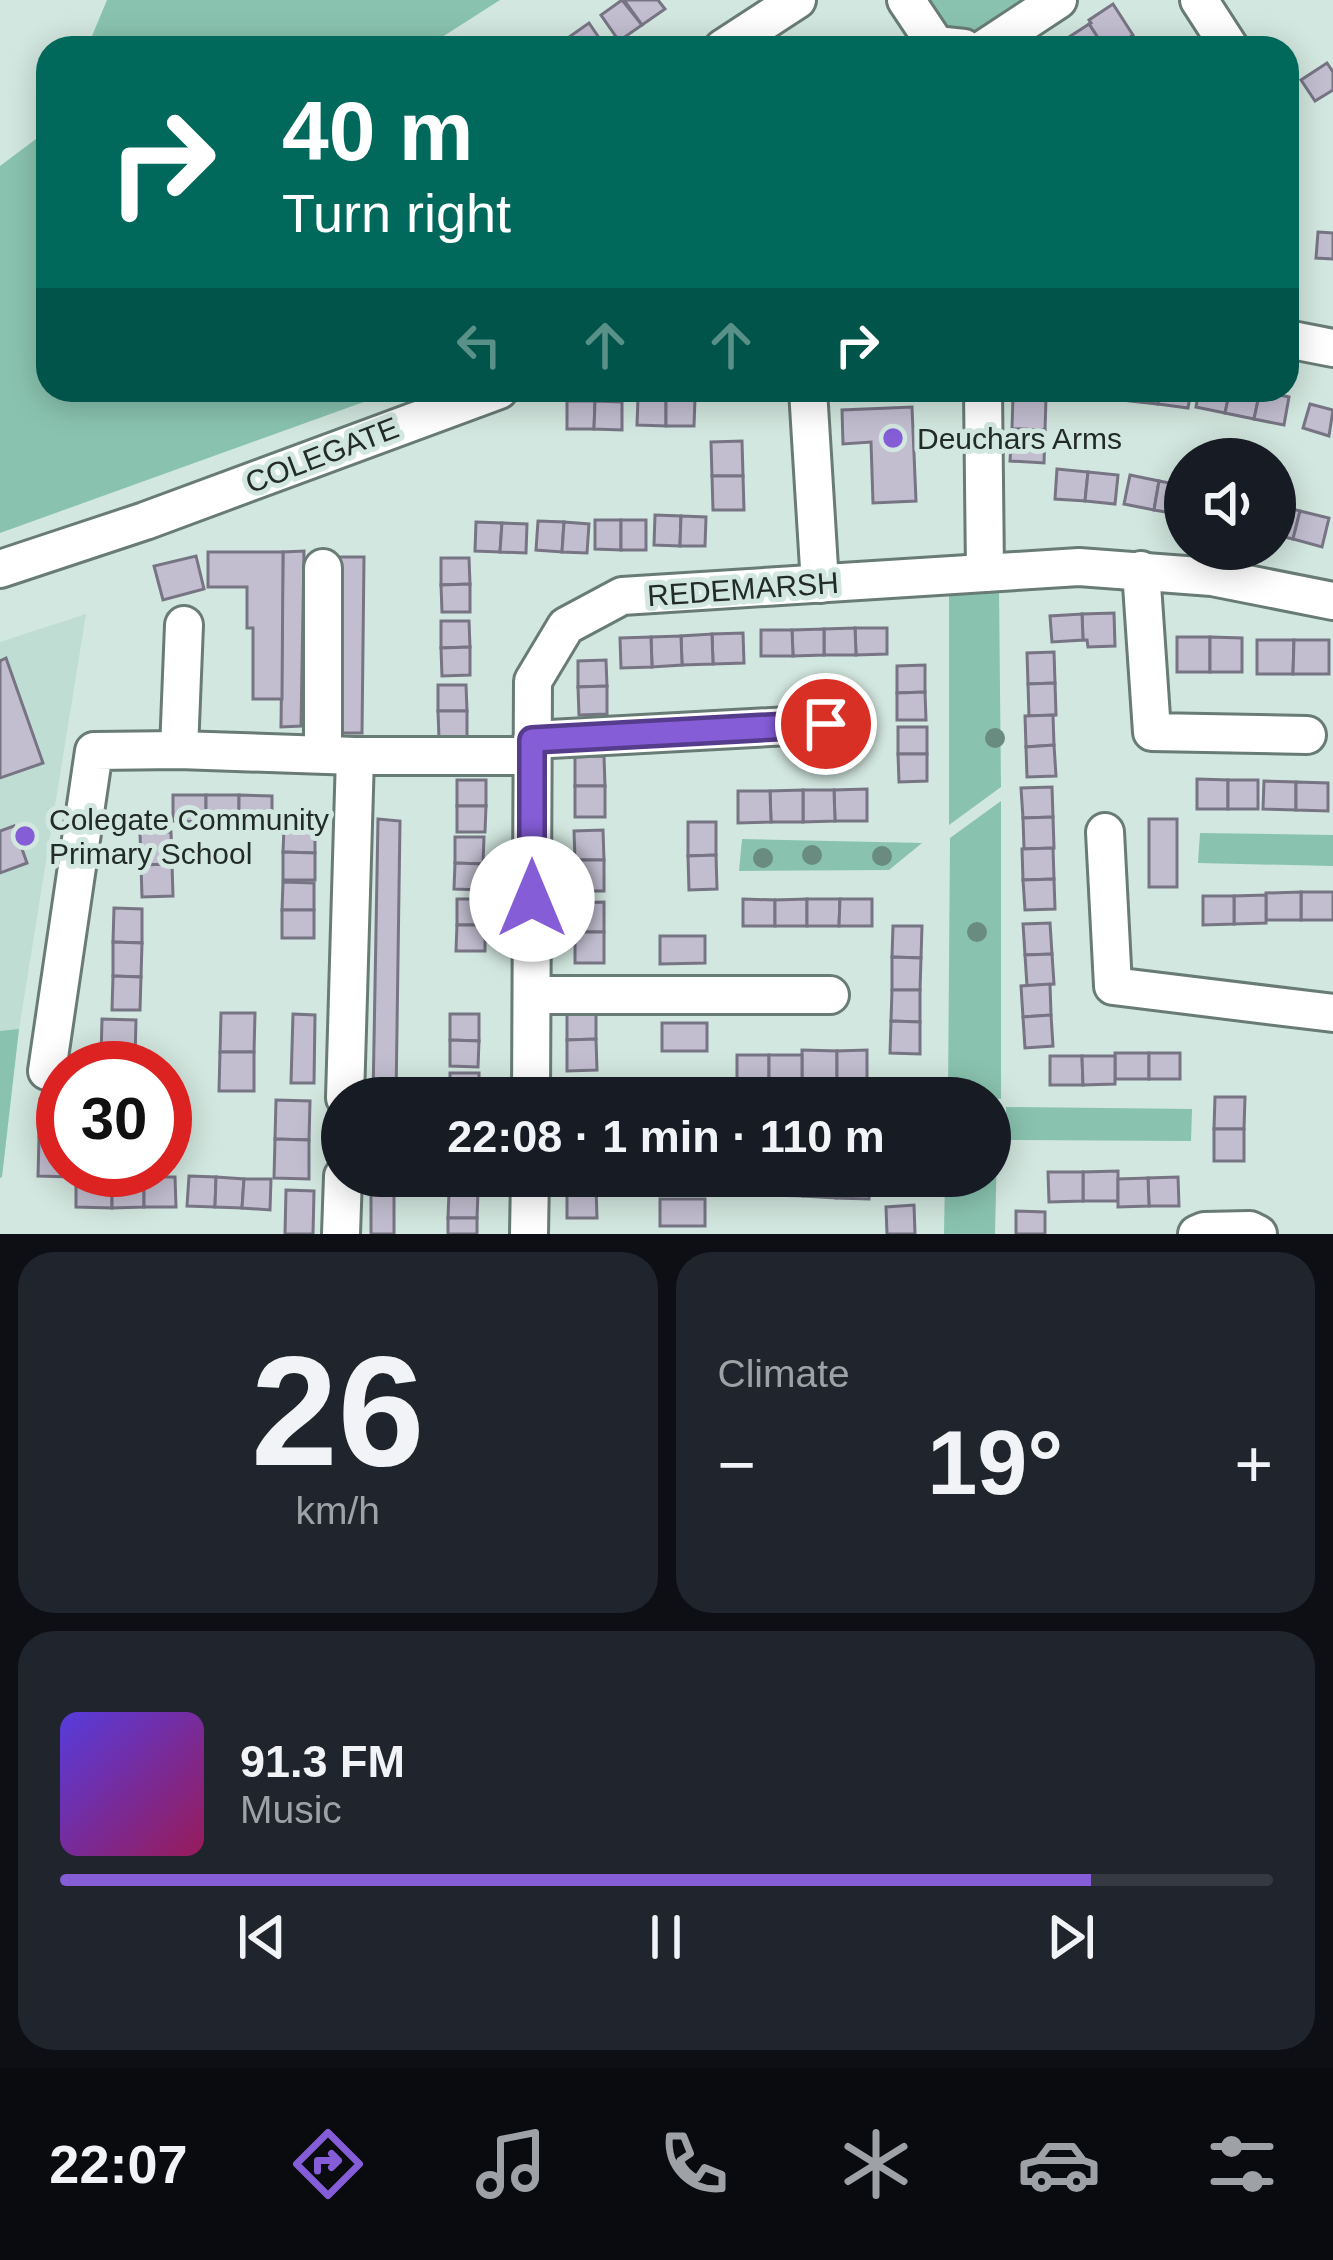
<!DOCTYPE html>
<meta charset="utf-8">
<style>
body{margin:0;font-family:Helvetica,sans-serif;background:#20242c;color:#f1f3f6;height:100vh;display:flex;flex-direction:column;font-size:45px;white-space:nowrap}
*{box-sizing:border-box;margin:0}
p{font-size:39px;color:#9ea1a6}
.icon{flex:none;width:66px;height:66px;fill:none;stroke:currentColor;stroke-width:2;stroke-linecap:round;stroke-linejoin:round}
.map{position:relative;height:1234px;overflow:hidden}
.panel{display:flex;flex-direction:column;gap:18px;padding:18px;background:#0d0f14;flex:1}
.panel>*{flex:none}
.guide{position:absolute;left:36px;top:36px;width:1263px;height:366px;border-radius:36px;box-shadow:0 6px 30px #0003;background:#00695c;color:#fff;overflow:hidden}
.tools{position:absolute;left:1164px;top:438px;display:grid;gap:24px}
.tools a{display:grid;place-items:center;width:132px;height:132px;border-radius:50%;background:#171b24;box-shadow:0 6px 30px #0003;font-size:60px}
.speed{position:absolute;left:36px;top:1041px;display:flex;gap:24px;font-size:60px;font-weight:700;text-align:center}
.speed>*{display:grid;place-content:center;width:156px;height:156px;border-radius:50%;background:#171b24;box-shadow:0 6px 30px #0003;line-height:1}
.speed .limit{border:18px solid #d22;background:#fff;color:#111}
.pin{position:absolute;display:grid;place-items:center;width:102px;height:102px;color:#fff;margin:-51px;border:6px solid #fff;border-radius:50%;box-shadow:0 3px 12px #0007}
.me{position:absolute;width:132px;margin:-66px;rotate:0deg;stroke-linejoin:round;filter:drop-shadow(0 0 9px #0008)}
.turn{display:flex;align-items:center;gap:42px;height:252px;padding:0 48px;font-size:54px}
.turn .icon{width:156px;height:156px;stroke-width:2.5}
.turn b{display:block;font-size:84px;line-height:102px}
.lanes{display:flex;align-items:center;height:114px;padding:0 48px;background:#0003;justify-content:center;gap:60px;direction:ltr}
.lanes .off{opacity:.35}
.big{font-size:90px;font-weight:700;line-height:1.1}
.panel .tile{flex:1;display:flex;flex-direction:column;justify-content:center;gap:18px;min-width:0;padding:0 42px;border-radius:36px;background:#20242c}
.panel .dial{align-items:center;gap:0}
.dial b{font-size:156px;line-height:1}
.song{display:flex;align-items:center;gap:36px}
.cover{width:144px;height:144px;border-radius:18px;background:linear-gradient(135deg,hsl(250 70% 55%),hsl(330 70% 35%))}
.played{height:12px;border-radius:6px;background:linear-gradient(90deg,#845dd7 85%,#363941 85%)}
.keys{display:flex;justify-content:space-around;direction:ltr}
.heat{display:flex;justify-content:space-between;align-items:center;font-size:66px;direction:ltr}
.panel .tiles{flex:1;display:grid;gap:18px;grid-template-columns:1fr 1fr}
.tile:last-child{grid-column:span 2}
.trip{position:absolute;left:321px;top:1077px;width:690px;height:120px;border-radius:60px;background:#171b24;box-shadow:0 6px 30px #0003;font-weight:700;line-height:120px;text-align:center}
.tabs{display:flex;height:192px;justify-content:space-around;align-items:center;background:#090b0e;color:#9ea1a6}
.tabs .icon{width:84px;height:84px}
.tabs .current{color:#845dd7}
.tabs b{font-size:54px;color:#f1f3f6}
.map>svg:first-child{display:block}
.built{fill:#c0ddd3}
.green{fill:#89c3af}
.building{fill:#c2bed0;stroke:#777484;stroke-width:3}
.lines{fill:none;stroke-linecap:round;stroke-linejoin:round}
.minor-casing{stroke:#687b74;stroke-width:42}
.minor{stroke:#fff;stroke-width:36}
.tree{fill:#6a8b80}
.route-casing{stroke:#563c8c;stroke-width:30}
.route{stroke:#845dd7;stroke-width:21}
.poi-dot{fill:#845dd7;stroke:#d2e7df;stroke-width:4.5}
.labels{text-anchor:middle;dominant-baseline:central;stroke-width:10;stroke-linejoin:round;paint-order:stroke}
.poi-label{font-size:30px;fill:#232b28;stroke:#d2e7df;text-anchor:start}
.street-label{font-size:30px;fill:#232b28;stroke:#d2e7df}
</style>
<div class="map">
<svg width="1333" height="1234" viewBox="0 0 1333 1234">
<rect width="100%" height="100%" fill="#d2e7df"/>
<polygon class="built" points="86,614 19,1029 0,1178 0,642"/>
<g class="green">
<polygon points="107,0 500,0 439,39 439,48 87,48"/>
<polygon points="929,0 1033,0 981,33 951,30"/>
<polygon points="48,130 48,390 397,390 0,533 0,166"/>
<polygon points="999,591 1001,787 949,825 949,594"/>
<polygon points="1001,801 1001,1099 948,1095 950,838"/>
<polygon points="1200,833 1333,835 1333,866 1198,863"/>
<polygon points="742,839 922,843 889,870 739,871"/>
<polygon points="19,1029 2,1177 0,1178 0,1031"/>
<polygon points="1006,1107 1192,1109 1191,1141 1006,1140"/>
<polygon points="990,1148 997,1148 995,1234 944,1234 945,1176 990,1176"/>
</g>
<g class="building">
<polygon points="622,0 642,25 619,41 601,15"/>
<polygon points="624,0 658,0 665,9 642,25"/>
<polygon points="1113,4 1133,35 1114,48 1109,48 1107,46 1104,47 1089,24 1091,23 1089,20"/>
<polygon points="589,23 606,48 577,48 569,37"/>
<polygon points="1089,24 1104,47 1068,48 1063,41"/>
<polygon points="1327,63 1333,72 1333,90 1315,101 1301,80"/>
<polygon points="1318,232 1333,233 1333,259 1316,258"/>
<polygon points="1130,390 1160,390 1158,404 1129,401"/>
<polygon points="1160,390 1191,390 1188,408 1158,404"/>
<polygon points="1199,390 1230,390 1225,413 1196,407"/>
<polygon points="1230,390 1260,391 1254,419 1225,413"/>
<polygon points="1260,391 1289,397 1284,425 1254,419"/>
<polygon points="1013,396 1046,398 1045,430 1012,429"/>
<polygon points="638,398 666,398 666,426 637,425"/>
<polygon points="666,398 695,398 694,426 666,426"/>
<polygon points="567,401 595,401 594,429 567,429"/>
<polygon points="595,401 622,402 622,430 594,429"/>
<polygon points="1310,404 1333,410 1329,436 1303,428"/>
<polygon points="912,407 916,501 873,503 871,442 843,444 842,410"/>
<polygon points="1012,429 1045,430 1044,463 1010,461"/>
<polygon points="742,441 743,476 712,476 711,442"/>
<polygon points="1057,469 1088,472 1085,501 1055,499"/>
<polygon points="1088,472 1118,475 1115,504 1085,501"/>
<polygon points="1130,475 1159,481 1154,510 1124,504"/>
<polygon points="712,476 743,476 744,510 713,510"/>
<polygon points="1159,481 1185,486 1183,515 1154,510"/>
<polygon points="1275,504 1300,511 1293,539 1275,535"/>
<polygon points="1300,511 1329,518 1322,547 1293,539"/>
<polygon points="655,515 681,516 680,546 654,545"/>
<polygon points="681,516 706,517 705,546 680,546"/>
<polygon points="595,520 621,520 621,550 595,549"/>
<rect x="621" y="520" width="25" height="30"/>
<polygon points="538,521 564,522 562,552 536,550"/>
<polygon points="476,522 502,523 500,552 475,551"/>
<polygon points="564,522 589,524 587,553 562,552"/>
<polygon points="502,523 527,524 526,553 500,552"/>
<polygon points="304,551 301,726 281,727 283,552"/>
<polygon points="208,552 283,552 282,699 253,699 253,628 247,628 247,587 208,587"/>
<polygon points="196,556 204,589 163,600 154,566"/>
<polygon points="337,557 364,557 362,733 334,733"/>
<polygon points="441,558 469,558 470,584 441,585"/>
<polygon points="470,584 470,612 442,612 441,585"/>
<polygon points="1114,613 1115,646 1088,647 1087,640 1083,640 1082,614"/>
<polygon points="1082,614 1083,640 1052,642 1050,616"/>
<polygon points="441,621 469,621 470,647 441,648"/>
<polygon points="855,628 887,628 887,654 856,655"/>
<polygon points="855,628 856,655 824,655 824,629"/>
<polygon points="824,629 824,655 793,656 792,630"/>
<polygon points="761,630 792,630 793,656 761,656"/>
<polygon points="743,633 744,663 713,664 712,634"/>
<polygon points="712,634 713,664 682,665 681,636"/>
<polygon points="681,636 682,665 652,667 651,637"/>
<polygon points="651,637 652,667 621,668 620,638"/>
<rect x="1177" y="637" width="33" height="35"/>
<polygon points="1210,637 1242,638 1242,672 1210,672"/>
<polygon points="1257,640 1294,640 1293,674 1257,674"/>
<polygon points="1294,640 1329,640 1329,674 1293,674"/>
<polygon points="470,647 470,675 442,676 441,648"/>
<polygon points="1054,652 1055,683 1028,684 1027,653"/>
<polygon points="6,658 43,763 0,778 0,661"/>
<polygon points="606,660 607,686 578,687 578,661"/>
<polygon points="925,665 925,692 897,693 897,666"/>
<polygon points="1055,683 1056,715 1029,716 1028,684"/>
<polygon points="438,685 466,685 467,711 438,711"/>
<polygon points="607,686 607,714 579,715 578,687"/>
<polygon points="925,692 926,720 897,720 897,693"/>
<polygon points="438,711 467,711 467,739 439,739"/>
<polygon points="1053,715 1054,745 1026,747 1025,716"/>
<rect x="898" y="727" width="29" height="27"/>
<polygon points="1054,745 1056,776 1027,777 1026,747"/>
<polygon points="898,754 927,754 927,781 899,782"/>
<polygon points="604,756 605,786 575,786 575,757"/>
<polygon points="1197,779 1228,780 1228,809 1197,809"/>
<rect x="457" y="780" width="29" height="26"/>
<rect x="1228" y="780" width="30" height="29"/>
<polygon points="1264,781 1296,782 1296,810 1263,809"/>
<polygon points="1296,782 1328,783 1328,811 1296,810"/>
<rect x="575" y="786" width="30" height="31"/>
<polygon points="1052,787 1053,817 1023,818 1021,788"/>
<polygon points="867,789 867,821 835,821 834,790"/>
<polygon points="803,790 834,790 835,821 803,822"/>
<polygon points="803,790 803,822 771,822 770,791"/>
<polygon points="738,791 770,791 771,822 738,823"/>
<polygon points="173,795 206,795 206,822 173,821"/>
<rect x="206" y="795" width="33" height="27"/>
<polygon points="239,795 272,796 272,823 239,822"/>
<polygon points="457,806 486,806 485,832 457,832"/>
<polygon points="1053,817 1054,848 1024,849 1023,818"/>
<polygon points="378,819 400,821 396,1098 373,1098"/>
<rect x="1149" y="819" width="28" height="68"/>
<polygon points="688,822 716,822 716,855 688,856"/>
<polygon points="14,826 27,863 0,873 0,831"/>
<polygon points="284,827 315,827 315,853 283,852"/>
<polygon points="603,830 604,860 575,860 574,831"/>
<polygon points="171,832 172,864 141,865 140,833"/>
<polygon points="455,837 484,837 483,864 455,863"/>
<polygon points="1053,848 1054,879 1023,880 1022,849"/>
<polygon points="283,852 315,853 315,880 283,880"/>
<polygon points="716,855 717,889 689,890 688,856"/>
<rect x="575" y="860" width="29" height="31"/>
<polygon points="455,863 483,864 483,890 454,889"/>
<polygon points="172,864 173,896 142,897 141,865"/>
<polygon points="1054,879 1055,909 1025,910 1023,880"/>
<polygon points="283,882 314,883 314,910 282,910"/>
<rect x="1301" y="892" width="32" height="28"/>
<polygon points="1301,892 1301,920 1266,920 1266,893"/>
<polygon points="1266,895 1266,923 1234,924 1234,896"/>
<polygon points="1203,896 1234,896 1234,924 1203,925"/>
<polygon points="457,899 486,899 485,925 457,925"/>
<polygon points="743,899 775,900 775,926 743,926"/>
<polygon points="807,899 807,926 775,926 775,900"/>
<polygon points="807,899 840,899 839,926 807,926"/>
<polygon points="840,899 872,899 872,926 839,926"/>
<polygon points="604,902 604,932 575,932 574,903"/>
<polygon points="114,908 142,909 142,943 113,942"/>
<rect x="282" y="910" width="32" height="28"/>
<polygon points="1050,923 1052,954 1025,955 1023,924"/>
<polygon points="457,925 485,925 485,951 456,951"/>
<polygon points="893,926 922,926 921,958 892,957"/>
<rect x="575" y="932" width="29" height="31"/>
<polygon points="660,936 705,936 705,963 660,964"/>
<polygon points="113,942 142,943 141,977 113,976"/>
<polygon points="1052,954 1054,984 1027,986 1025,955"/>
<polygon points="892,957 921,958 920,990 892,990"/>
<polygon points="113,976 141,977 140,1010 112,1010"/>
<polygon points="1050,984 1051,1015 1023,1017 1021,986"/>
<polygon points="892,990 920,990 920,1022 891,1021"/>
<polygon points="567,1010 596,1010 596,1039 567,1040"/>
<polygon points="221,1013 255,1013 254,1052 220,1052"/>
<polygon points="293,1014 315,1015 314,1083 291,1083"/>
<polygon points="450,1014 479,1014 479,1041 450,1040"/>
<polygon points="1051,1015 1053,1046 1025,1048 1023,1017"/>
<polygon points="102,1019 136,1020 135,1059 101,1058"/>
<polygon points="891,1021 920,1022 920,1054 890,1053"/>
<rect x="662" y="1023" width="45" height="28"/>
<polygon points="596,1039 597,1070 567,1071 567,1040"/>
<polygon points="450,1040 479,1041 478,1067 450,1066"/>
<polygon points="802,1050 837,1051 837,1079 802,1079"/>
<polygon points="867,1050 867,1079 837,1079 837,1051"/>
<polygon points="220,1052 254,1052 254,1091 219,1091"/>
<rect x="1115" y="1053" width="34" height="26"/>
<rect x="1149" y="1053" width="31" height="26"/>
<polygon points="737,1055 769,1055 769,1084 737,1083"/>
<rect x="769" y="1055" width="33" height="29"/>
<polygon points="1050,1056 1082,1056 1083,1085 1050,1085"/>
<polygon points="1082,1056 1115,1056 1115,1084 1083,1085"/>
<rect x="450" y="1073" width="29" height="25"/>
<rect x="567" y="1083" width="29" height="15"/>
<polygon points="1215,1097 1245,1097 1244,1129 1214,1129"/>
<polygon points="40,1099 63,1099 63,1138 39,1137"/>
<polygon points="276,1100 310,1101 309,1140 275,1139"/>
<rect x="1214" y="1129" width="30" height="32"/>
<polygon points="39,1137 63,1138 63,1170 73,1170 72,1177 38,1176"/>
<polygon points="275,1139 309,1140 309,1179 274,1178"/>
<polygon points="1118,1171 1118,1201 1083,1201 1083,1172"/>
<polygon points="1048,1172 1083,1172 1083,1201 1049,1202"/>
<polygon points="189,1176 216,1177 215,1207 187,1206"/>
<rect x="371" y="1176" width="23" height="58"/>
<polygon points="737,1176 770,1176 770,1195 736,1194"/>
<polygon points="770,1176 803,1176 803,1196 770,1195"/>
<polygon points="803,1176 837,1176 836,1198 803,1196"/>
<polygon points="837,1176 870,1176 869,1199 836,1198"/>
<polygon points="76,1177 112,1178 112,1208 76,1207"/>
<polygon points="144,1177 144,1207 112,1208 112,1178"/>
<polygon points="144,1177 175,1177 176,1207 144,1207"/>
<polygon points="216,1177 244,1179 242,1208 215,1207"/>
<polygon points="1178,1177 1179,1206 1149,1206 1148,1178"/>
<polygon points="1148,1178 1149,1206 1118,1207 1118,1179"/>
<polygon points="244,1179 271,1179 270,1210 242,1208"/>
<polygon points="567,1187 596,1187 597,1218 567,1218"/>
<polygon points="286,1190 314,1191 313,1234 285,1234"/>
<polygon points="449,1192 478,1192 477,1218 448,1218"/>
<rect x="660" y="1199" width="45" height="27"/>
<polygon points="914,1205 915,1234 887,1234 886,1207"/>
<polygon points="1016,1211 1045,1212 1045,1234 1016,1234"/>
<rect x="448" y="1218" width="29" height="16"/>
</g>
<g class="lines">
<g class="minor-casing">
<g id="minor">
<polyline points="906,0 936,45 964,48"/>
<polyline points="1199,0 1230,48"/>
<polyline points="723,48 797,0"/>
<polyline points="985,48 1058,0"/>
<polyline points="1287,339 1333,348"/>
<polyline points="808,390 820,584"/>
<polyline points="983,390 985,573"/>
<polyline points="0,569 145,521 499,390"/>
<polyline points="1141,570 1152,732 1307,735"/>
<polyline points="532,740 826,724"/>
<polyline points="179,750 184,625"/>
<polyline points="323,754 323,568"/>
<polyline points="1105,832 1113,986 1333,1013"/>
<polyline points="532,995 830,995"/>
<polyline points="63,1074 47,1071 94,751 179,750 355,756 531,756"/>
<polyline points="345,1098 355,756"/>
<polyline points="531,1098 533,681 566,626 622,596 1079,567 1212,577 1333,601"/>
<polyline points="341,1234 343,1176"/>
<polyline points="529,1234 530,1176"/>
<polyline points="1197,1234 1204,1231 1250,1230 1258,1234"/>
</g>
</g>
<use href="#minor" class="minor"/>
</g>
<g class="tree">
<circle cx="995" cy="738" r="10"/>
<circle cx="812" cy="855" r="10"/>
<circle cx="882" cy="856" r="10"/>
<circle cx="763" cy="858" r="10"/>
<circle cx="977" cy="932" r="10"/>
</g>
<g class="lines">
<g class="route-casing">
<polyline id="route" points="532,899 532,740 826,724"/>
</g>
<use href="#route" class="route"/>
</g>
<g class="poi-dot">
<circle cx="893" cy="438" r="12"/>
<circle cx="25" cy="836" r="12"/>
</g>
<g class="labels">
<g class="poi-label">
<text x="917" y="438">Deuchars Arms</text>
<text x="49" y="819">Colegate Community<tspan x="49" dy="34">Primary School</tspan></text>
</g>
<g class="street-label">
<text transform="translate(322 455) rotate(-21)">COLEGATE</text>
<text transform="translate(743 589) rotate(-4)">REDEMARSH</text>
</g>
</g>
</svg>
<div class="tools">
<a><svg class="icon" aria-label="sound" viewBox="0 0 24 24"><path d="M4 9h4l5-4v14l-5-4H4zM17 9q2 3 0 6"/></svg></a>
</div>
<div class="speed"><div class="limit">30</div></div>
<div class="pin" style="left:826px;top:724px;background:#d93025"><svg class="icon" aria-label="arrive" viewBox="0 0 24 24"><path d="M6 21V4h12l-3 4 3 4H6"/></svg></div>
<svg class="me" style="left:532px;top:899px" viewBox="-20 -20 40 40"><circle r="19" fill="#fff"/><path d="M0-13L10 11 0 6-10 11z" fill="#845dd7"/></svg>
<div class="trip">22:08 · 1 min · 110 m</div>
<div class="guide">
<div class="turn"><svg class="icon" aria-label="right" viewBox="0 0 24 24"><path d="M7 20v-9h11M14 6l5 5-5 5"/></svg><div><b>40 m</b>Turn right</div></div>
<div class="lanes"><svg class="icon off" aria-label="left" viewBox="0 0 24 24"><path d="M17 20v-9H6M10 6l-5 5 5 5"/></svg><svg class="icon off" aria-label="ahead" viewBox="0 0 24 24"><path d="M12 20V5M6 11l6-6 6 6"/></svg><svg class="icon off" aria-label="ahead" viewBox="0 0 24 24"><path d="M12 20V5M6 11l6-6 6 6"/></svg><svg class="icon" aria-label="right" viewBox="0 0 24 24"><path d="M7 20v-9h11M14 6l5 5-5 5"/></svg></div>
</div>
</div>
<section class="panel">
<div class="tiles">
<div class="tile dial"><b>26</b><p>km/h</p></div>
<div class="tile"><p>Climate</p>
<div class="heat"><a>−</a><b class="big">19°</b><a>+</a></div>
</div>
<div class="tile">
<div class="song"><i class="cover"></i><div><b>91.3 FM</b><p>Music</p></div></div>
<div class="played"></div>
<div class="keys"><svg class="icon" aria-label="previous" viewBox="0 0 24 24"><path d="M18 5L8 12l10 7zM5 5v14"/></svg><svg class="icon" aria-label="pause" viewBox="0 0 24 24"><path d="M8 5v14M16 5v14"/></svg><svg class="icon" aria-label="next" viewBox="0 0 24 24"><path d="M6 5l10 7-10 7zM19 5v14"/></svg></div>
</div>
</div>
</section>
<nav class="tabs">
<b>22:07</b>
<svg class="icon current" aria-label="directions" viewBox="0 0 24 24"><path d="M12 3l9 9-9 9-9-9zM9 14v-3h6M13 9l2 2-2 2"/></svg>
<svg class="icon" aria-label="music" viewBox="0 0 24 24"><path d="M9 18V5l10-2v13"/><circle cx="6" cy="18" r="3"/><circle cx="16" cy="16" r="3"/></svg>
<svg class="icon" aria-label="phone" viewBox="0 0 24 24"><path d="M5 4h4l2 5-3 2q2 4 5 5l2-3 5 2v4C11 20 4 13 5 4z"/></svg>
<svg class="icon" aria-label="climate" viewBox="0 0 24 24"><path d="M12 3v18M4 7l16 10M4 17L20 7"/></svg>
<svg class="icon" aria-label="car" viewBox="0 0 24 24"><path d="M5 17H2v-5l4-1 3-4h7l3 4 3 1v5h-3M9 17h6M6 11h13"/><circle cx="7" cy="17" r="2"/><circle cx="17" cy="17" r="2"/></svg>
<svg class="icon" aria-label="filters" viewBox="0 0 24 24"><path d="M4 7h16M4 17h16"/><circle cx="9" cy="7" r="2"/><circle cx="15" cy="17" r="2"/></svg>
</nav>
